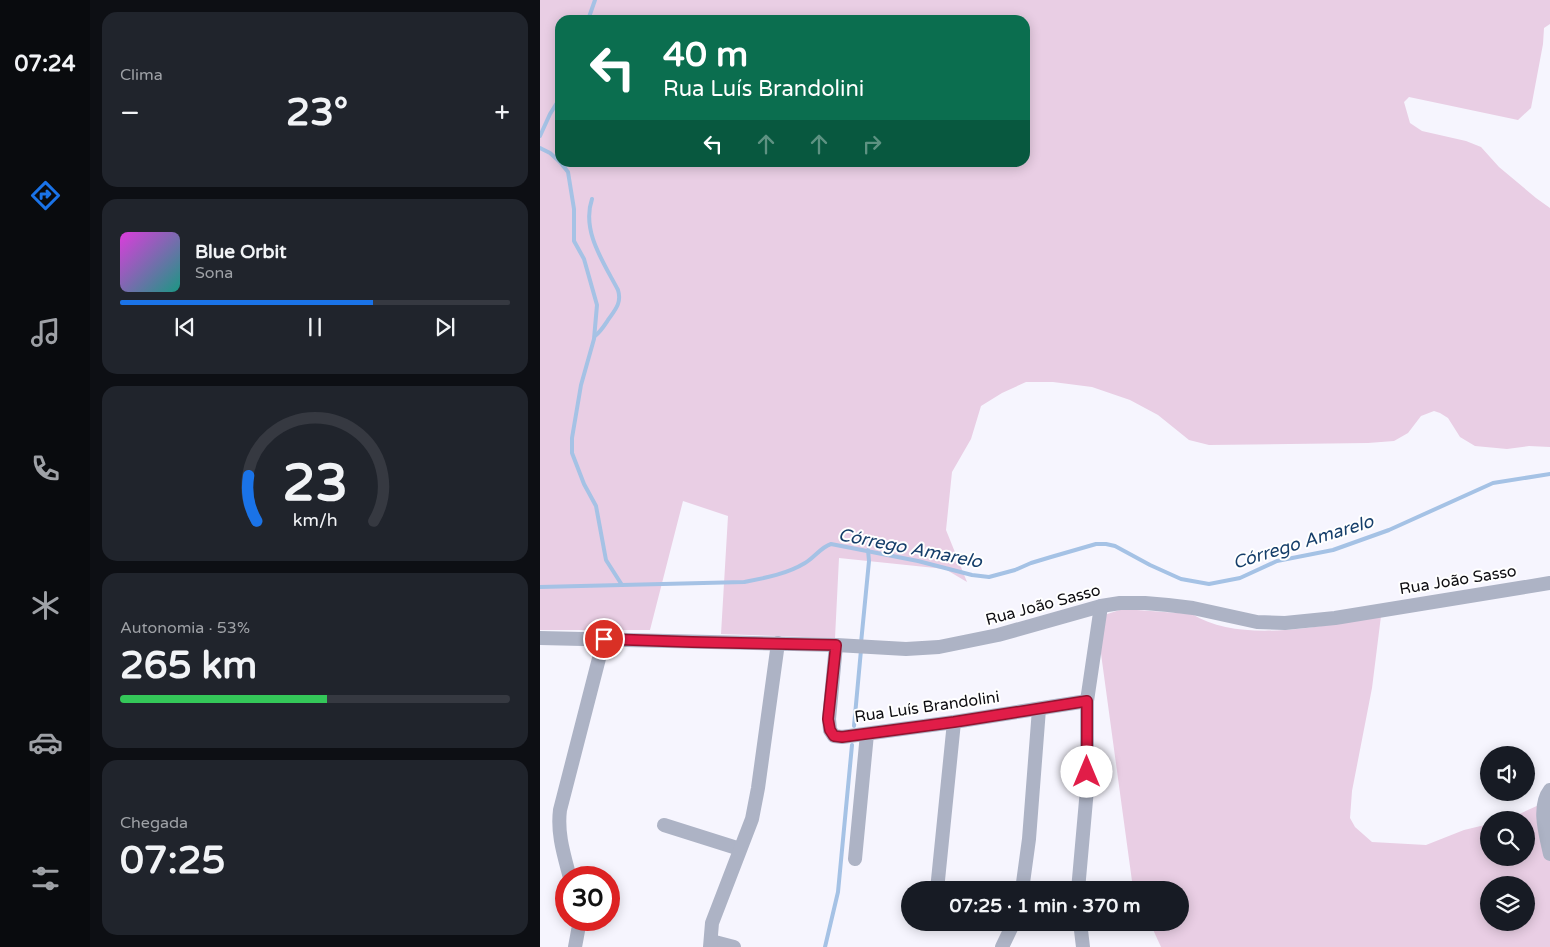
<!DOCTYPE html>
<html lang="pt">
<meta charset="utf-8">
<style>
body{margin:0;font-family:"Varela Round",sans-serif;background:#20242c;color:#f1f3f6;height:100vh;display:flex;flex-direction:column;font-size:19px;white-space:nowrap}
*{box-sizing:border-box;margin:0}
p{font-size:16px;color:#9ea1a6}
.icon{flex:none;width:28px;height:28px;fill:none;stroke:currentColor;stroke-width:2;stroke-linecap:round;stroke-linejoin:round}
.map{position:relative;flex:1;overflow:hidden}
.drawer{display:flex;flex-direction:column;gap:12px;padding:12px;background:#0d0f14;width:450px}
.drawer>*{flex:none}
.hud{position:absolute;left:15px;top:15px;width:475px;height:152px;border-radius:15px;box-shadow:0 2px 12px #0003;background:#0b6e4f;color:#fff;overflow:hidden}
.buttons{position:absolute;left:940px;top:746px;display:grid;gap:10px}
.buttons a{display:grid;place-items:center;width:55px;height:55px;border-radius:50%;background:#171b24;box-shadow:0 2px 12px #0003;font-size:25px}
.speed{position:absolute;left:15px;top:866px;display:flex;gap:10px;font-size:25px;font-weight:700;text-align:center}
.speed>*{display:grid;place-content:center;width:65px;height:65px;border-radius:50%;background:#171b24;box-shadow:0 2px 12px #0003;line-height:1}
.speed .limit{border:8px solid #d22;background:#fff;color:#111}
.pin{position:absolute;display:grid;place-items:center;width:42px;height:42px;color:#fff;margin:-21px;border:2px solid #fff;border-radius:50%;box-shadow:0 1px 5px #0007}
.me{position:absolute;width:55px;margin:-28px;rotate:0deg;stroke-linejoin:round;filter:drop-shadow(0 0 4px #0008)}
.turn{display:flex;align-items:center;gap:18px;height:105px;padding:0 25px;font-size:22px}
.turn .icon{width:65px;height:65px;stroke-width:2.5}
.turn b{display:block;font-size:35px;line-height:42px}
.lanes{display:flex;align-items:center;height:48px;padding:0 25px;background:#0003;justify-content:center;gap:25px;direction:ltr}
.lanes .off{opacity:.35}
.big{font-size:38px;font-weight:800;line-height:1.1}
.drawer .tile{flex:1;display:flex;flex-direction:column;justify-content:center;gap:8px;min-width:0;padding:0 18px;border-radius:15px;background:#20242c}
.drawer .dial{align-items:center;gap:0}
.dial svg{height:130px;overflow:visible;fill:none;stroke:#363941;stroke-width:7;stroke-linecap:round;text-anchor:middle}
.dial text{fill:#f1f3f6;stroke:none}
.song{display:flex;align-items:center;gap:15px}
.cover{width:60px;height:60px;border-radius:8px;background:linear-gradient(135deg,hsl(300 70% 55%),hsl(170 70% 35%))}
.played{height:5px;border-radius:2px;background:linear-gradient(90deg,#1a73e8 65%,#363941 65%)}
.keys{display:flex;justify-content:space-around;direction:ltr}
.heat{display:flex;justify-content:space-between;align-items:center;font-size:28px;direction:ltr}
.charge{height:8px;border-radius:4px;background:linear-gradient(90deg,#34c759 53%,#363941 0)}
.trip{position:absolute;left:361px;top:881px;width:288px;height:50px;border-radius:25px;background:#171b24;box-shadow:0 2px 12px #0003;font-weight:800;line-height:50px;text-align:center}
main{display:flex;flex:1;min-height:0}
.menu{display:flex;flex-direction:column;width:90px;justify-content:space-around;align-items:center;background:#090b0e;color:#9ea1a6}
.menu .icon{width:35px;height:35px}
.menu .current{color:#1a73e8}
.menu b{font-size:22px;color:#f1f3f6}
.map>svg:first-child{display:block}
.green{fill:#e9cee4;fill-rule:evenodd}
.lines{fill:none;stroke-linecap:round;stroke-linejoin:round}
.stream{stroke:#a5c2e5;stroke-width:4}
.street{stroke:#adb3c5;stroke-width:14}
.route-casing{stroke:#92132f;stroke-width:12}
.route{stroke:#e11d48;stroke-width:9}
.labels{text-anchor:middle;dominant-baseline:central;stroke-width:4;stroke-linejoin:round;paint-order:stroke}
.street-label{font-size:16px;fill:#0e0d11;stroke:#fff}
.water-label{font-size:18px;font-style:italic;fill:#153e6a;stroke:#fff}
</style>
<main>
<nav class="menu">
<b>07:24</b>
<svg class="icon current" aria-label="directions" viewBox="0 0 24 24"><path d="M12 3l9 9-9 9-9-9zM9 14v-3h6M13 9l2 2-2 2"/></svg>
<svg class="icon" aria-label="music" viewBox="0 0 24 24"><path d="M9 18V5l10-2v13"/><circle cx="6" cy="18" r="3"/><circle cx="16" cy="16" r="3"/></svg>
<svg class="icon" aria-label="phone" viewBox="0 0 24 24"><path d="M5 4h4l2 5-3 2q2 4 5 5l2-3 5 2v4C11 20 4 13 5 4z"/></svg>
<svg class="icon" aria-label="climate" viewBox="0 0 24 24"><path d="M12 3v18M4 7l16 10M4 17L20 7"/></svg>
<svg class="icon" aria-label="car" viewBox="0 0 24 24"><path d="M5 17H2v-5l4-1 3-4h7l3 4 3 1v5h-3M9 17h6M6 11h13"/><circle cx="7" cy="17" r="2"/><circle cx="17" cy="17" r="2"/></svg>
<svg class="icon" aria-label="filters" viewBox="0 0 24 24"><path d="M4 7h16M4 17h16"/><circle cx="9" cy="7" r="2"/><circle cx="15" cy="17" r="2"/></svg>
</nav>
<section class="drawer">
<div class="tile"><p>Clima</p>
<div class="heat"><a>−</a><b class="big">23°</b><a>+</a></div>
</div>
<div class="tile">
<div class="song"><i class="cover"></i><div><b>Blue Orbit</b><p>Sona</p></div></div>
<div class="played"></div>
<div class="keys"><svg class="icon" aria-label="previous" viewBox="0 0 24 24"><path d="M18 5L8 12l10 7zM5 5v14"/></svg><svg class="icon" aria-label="pause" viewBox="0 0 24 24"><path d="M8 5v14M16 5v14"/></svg><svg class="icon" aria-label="next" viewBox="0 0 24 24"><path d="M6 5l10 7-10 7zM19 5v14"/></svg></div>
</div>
<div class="tile dial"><svg viewBox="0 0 100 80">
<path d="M14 69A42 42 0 1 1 86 69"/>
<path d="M14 69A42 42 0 0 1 9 41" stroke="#1a73e8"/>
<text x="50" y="56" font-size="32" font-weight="700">23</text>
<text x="50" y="72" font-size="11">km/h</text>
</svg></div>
<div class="tile"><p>Autonomia · 53%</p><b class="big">265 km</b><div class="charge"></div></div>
<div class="tile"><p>Chegada</p><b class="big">07:25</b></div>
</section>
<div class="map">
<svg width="1010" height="947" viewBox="0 0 1010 947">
<rect width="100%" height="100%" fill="#f6f5fe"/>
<g class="green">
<path d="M0,0h1010v24l-6,4 -1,16 -12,64 -13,12 -109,-23 -5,5 6,21 12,8 44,10 15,6 18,20 37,31 14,10v239l-21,-1 -22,3 -32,-3 -15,-9 -12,-19 -8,-5 -6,-2 -13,5 -13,17 -14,8 -26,2 -159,2 -20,-5 -31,-25 -28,-15 -38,-13 -39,-5h-27l-24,11 -21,13 -10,33 -19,33 -6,58 21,52 -22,-13 -106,-11 -4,80 -114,-4 7,-118 -45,-15 -33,129h-110zM20,20h465v142h-465z"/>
<path d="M583,609l69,5c49,31 135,11 189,2l-9,72 -20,103 -2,27 5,9 17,15 54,3 38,-15 25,-6v34h37v-38h-20l44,-20v147h-389l-11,-24 30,-1v-32h-45l-3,-9 -33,-242 5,-24zM949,885h37v37h-37z"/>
</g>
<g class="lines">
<g class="stream">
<polyline points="48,20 55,0"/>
<polyline points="0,136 10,114 20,98"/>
<polyline points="0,148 10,153 20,162"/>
<polyline points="20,162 28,172 34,209 34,241 44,259 57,305 54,339 41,385 32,438 32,453 44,484 56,506 66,560 82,585"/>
<path d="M52,199c-11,32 12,64 26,91 4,13 -3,20 -10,30 -4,6 -7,11 -13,16"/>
<path d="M0,587l204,-5c21,-4 43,-8 61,-19 9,-5 16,-16 26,-19l87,17 54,14 17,2 26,-7 16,-7 20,-6 45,-13h10l9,2 35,19 31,14 28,5 31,-6 37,-17 56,-11 56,-20 104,-47 57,-9"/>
<polyline points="321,643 329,561 328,550"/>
<polyline points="314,726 321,650"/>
<polyline points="285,947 298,892 312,745"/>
</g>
<g class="street">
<polyline points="0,638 296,645 366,649 399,647 458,635 561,606 580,603 605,603 628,605 653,608 717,622 745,623 795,618 1010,583"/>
<polyline points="296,645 289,719 290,730 294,736 302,737 414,722 547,701"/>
<path d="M1010,790c-13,17 -4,45 0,64"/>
<polyline points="124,825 200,849"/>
<polyline points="315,859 327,734"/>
<path d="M30,878c-6,-23 -13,-44 -10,-68l44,-171"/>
<polyline points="397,890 414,722"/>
<polyline points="482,890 489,839 499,709"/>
<polyline points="538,890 547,789 547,701 561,606"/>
<polyline points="540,922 543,947"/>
<polyline points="171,941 194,947"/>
<polyline points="35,947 40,920"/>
<polyline points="170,947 172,923 212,819 218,788 238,643"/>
<polyline points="462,947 474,922"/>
</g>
</g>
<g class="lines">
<g class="route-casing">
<polyline id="route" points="64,639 152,642 296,645 288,719 290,730 294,736 302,737 414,722 547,701 547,772"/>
</g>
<use href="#route" class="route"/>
</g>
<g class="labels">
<g class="street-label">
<text transform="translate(918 580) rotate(-9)">Rua João Sasso</text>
<text transform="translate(503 605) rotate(-15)">Rua João Sasso</text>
<text transform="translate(387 707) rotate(-8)">Rua Luís Brandolini</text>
</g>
<g class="water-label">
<text transform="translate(763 542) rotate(-17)">Córrego Amarelo</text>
<text transform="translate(370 548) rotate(11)">Córrego Amarelo</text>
</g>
</g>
</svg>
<div class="buttons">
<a><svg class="icon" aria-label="sound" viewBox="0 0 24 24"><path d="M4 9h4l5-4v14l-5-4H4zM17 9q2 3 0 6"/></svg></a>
<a><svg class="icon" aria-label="search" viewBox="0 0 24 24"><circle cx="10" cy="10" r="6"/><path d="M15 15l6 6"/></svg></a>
<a><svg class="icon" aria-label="layers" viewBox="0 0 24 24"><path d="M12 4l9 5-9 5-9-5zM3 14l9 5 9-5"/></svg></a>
</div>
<div class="speed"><div class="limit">30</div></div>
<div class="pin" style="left:64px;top:639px;background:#d93025"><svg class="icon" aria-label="arrive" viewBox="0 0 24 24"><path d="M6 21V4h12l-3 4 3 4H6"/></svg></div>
<svg class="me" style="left:547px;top:772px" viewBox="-20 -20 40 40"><circle r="19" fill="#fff"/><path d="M0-13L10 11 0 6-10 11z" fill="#e11d48"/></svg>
<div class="trip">07:25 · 1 min · 370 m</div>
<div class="hud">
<div class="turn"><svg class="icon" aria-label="left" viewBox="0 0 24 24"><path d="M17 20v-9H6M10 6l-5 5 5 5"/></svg><div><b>40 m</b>Rua Luís Brandolini</div></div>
<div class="lanes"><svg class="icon" aria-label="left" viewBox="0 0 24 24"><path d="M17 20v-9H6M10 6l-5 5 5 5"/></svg><svg class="icon off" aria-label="ahead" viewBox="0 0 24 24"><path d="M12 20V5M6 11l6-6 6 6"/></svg><svg class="icon off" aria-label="ahead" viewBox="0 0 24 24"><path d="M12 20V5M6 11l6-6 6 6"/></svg><svg class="icon off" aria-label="right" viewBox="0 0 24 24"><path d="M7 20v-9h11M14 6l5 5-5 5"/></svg></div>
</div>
</div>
</main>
